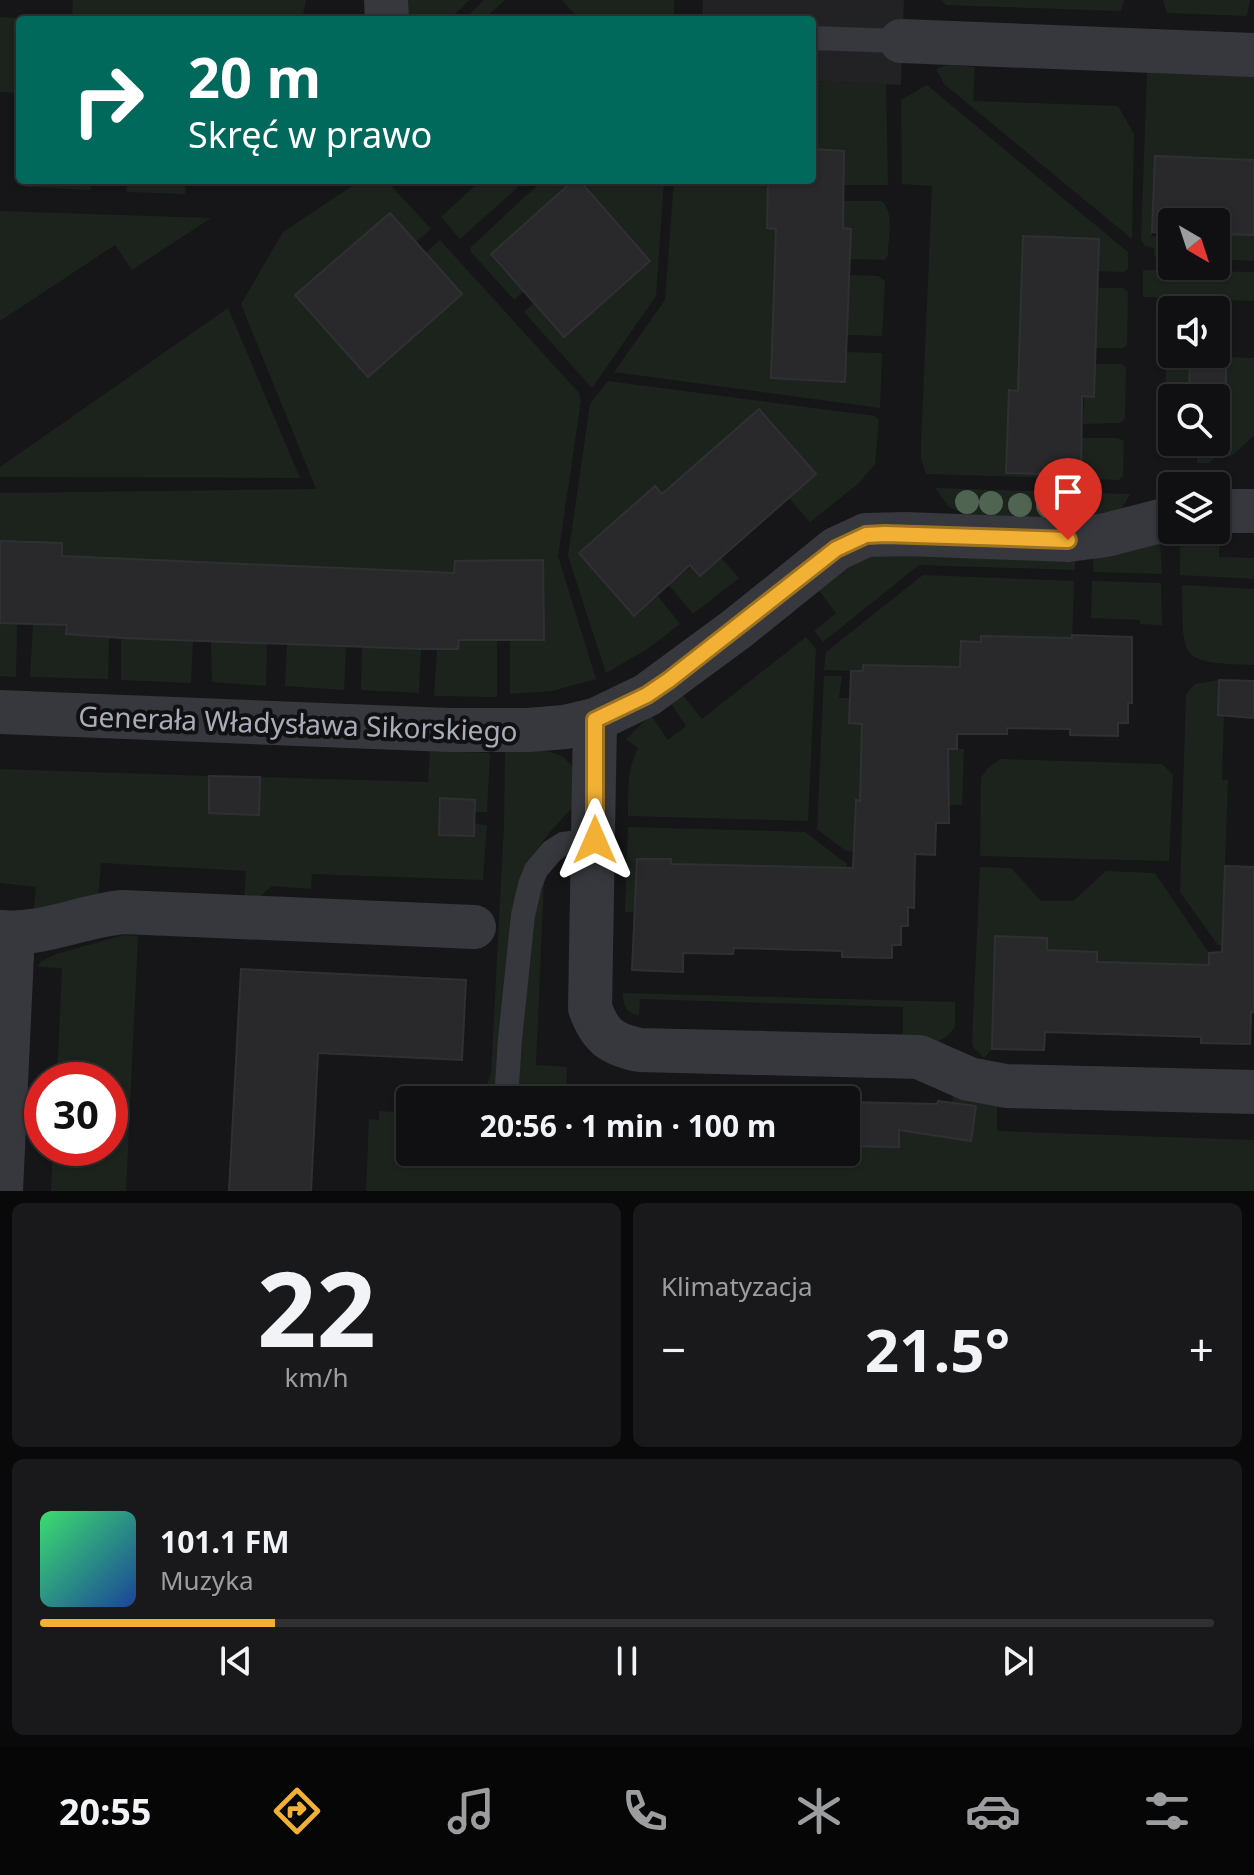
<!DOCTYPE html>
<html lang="pl">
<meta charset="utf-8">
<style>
body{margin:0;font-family:"Noto Sans",sans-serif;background:#19191b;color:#f1f3f6;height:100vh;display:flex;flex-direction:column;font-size:30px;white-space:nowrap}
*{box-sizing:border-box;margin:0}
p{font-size:26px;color:#9c9d9f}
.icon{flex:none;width:44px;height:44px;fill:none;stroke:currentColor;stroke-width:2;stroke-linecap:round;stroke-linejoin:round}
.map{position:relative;height:1191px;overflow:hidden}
.details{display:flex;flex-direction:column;gap:12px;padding:12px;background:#09090a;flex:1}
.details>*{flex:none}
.guide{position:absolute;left:16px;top:16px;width:800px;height:168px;border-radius:8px;box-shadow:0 2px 6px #0004,0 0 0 2px #303032;background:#00695c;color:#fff;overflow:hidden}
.needle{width:52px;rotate:141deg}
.tools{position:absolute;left:1158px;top:208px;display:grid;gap:16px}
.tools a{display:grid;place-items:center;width:72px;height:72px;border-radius:8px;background:#101012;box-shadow:0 2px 6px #0004,0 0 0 2px #303032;font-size:40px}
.speed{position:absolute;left:24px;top:1062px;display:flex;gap:16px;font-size:40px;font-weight:700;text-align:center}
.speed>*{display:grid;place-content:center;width:104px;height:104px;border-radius:50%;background:#101012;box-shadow:0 2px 6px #0004,0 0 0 2px #303032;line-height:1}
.speed .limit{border:12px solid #d22;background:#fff;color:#111}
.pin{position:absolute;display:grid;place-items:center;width:68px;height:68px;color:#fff;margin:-82px -34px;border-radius:50% 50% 50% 0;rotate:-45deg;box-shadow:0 0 8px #0007}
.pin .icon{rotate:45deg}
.me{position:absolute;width:88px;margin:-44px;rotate:0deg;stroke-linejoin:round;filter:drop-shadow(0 0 6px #0008)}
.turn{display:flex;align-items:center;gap:28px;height:168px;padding:0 40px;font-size:36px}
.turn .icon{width:104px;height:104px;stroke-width:2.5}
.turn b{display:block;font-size:56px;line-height:68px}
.big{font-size:60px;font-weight:700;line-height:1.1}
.details .tile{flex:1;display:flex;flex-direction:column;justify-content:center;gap:12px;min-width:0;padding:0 28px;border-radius:12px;background:#19191b}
.details .dial{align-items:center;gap:0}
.dial b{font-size:104px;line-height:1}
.song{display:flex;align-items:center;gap:24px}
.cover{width:96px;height:96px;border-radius:12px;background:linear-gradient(135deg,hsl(140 70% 55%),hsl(220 70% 35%))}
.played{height:8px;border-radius:4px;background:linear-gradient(90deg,#f2b134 20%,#303032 20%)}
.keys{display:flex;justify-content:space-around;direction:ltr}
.heat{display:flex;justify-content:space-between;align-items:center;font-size:44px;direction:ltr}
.details .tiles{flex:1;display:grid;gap:12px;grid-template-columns:1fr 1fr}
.tile:last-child{grid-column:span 2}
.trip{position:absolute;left:396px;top:1086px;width:464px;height:80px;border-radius:8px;background:#101012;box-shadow:0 2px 6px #0004,0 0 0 2px #303032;font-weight:700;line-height:80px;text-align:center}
.tab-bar{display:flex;height:128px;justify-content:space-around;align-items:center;background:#060607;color:#9c9d9f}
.tab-bar .icon{width:56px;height:56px}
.tab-bar .active{color:#f2b134}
.tab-bar b{font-size:36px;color:#f1f3f6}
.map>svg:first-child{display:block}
.built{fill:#222225}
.green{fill:#1c231d}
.building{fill:#29292c;stroke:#303034;stroke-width:2}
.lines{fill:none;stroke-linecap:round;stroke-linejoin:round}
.lane{stroke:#37383d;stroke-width:24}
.street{stroke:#37383d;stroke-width:44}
.tree{fill:#506452}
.route-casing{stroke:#9d7322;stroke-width:20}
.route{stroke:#f2b134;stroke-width:14}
.labels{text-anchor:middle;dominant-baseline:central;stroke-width:8;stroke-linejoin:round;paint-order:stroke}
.street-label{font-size:28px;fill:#a8adb8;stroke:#111113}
</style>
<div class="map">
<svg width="1254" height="1191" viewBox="0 0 1254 1191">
<rect width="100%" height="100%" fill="#161618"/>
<polygon class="built" points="703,0 904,0 901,85 812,81 812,20 702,20"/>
<g class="green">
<polygon points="73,0 306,0 302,20 72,20"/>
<polygon points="403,0 469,0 449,20 402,20"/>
<polygon points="484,0 505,0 483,20 464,20"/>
<polygon points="562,0 674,0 674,20 580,20"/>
<polygon points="941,0 1124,0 1121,11 946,5"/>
<polygon points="1163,0 1250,0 1247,16 1167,13"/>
<polygon points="0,17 68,20 20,20 20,93 0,92"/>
<polygon points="946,65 975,67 973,101 1118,106 1134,134 1132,239 944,84 936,69"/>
<polygon points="1147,72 1254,75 1254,160 1156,156 1152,236 1172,237 1172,257 1154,256 1154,248 1145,246 1141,240"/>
<polygon points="812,81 886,84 888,185 843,185 844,151 812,149"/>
<polygon points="927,85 1128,252 1128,269 1123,272 1098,271 1099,239 1023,236 1018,391 1009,391 1006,473 1081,475 1082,438 1117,438 1124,441 1123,476 1119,480 926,474 921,458 921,444 932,186 902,184 901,100"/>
<polygon points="27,180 91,180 91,190 26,187"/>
<polygon points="127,180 191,180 186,182 185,194 126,192"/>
<polygon points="361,180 386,180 431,229 416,242 389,213 296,295 425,253 440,240 579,393 581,401 558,556 596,679 552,691 510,694 510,640 544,639 543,561 455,561 454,573 62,556 62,543 0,541 0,493 316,489 241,304 283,232"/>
<polygon points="481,180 526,180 460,239 441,217"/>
<polygon points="543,180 574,180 524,291 514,300 471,252 470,248"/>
<polygon points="579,180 664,180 656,296 592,388 524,312 534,303"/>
<polygon points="674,180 768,180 767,227 776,229 771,378 845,382 846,352 882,353 880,408 614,372 665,300"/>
<path d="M843,201h38c14,10 7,37 7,53l-3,6 -35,-1 1,-30 -9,-1z"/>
<polygon points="0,211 211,218 132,270 115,245 0,321"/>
<polygon points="1216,234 1254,235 1254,261 1216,259"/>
<polygon points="1143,270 1254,272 1254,301 1143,297"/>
<polygon points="849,275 878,276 885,281 882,336 847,335"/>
<polygon points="1098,288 1123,288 1128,292 1127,345 1123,348 1096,348"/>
<polygon points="228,308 300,478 0,477 0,467"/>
<polygon points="1166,355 1190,356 1190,392 1225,393 1226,357 1254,358 1254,436 1230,457 1223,451 1209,463 1197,463 1197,442 1216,442 1216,398 1172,398 1172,403 1165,403"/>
<polygon points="1095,364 1122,364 1126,368 1125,419 1119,423 1083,424 1084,396 1093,397"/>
<polygon points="608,381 875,416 879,420 875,464 858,484 810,522 789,498 816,474 759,410 662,494 655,487 579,552 634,616 657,595 680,624 646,650 606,673 568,556 590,404"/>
<path d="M935,488l195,6c-6,13 -13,20 -27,26l-136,-5 -18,-8z"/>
<polygon points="1220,529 1219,557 1254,558 1254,579 1180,575 1180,536"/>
<polygon points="1160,540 1162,574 1094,572 1092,554"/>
<polygon points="869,553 1075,557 1075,570 919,565 823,642 814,631 836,613 817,588"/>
<polygon points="721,558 739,578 693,614 669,585 692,566"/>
<polygon points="923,575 1074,581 1072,643 981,636 981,642 961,642 960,674 949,667 863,665 863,671 824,670 826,652"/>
<polygon points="1092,581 1161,583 1162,625 1140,624 1140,620 1091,618"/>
<path d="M1182,585l72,4v76c-79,-2 -70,-7 -72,-80z"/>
<polygon points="0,623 17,623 16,677 0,676"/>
<polygon points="33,624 67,625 66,634 109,638 108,679 30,677"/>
<path d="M806,637l10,12 -8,172 -180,-5c0,-25 -1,-46 10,-68l-12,-9 25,-24 17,25 18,-14 -16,-24 11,-9 21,26z"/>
<polygon points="121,638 193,641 191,683 121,680"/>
<polygon points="459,640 497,640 497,697 434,696 437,649 458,649"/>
<polygon points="211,641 267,643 266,686 212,682"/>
<polygon points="287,644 346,646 344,690 285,686"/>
<polygon points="362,646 421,649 419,693 361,690"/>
<polygon points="824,676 842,676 839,698 850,698 850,723 862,724 861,773 865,801 856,801 854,841 864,853 846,851 817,829"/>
<polygon points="1219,680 1218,714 1224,715 1222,780 1228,780 1222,945 1218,945 1180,892 1186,694 1195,684"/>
<polygon points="538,748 562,756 572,766 576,778 572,808 548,834 525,868 496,1100 481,1100 491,1074 504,825 505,752"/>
<polygon points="944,749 964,749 962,805 936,805"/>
<polygon points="430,751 490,753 487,812 475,812 475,800 441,798 439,835 473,836 474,824 487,825 483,880 312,874 311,889 272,886 254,901 244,900 246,871 101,863 98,899 33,918 36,887 0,883 0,769 209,776 209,813 258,815 260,777 428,782"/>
<polygon points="1000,759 1162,764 1173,775 1169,861 980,856 981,778 987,769"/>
<polygon points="628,827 805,832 847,864 845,874 671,864 671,859 637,859 634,912 625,912"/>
<polygon points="980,867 1011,868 1041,901 1073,901 1106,871 1155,873 1209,953 1209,965 1097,962 1097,952 1063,951 1047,960 1047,938 996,936 992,1049 984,1058 973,1047 972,1041"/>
<polygon points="544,879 536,1065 567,1067 566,1094 615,1095 615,1100 518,1100 517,1082 536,893"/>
<polygon points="124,935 138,936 126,1191 51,1191 53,1148 110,1148 110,1080 57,1080 62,968 38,967 40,962 56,954"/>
<path d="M623,993l332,9v25c-17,22 -28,16 -52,12v-32l-263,-8 -1,16c-13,-1 -16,-11 -16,-22z"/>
<polygon points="953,1093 997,1102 997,1131 1254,1140 1254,1191 366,1191 369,1119 379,1120 379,1111 410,1113 410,1152 846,1152 846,1146 899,1147 900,1126 933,1135 971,1141 976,1106 952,1103"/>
</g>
<g class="building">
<polygon points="812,149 844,151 843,228 851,229 845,382 771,378 776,229 767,228 768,180 812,180"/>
<polygon points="1155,156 1254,160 1254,235 1216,234 1216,222 1172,222 1172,233 1152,232"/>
<polygon points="574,180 579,180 650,261 564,337 491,254"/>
<polygon points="390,213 462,294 368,377 295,295"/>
<polygon points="1023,236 1099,239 1094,397 1082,396 1081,475 1006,473 1009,390 1018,391"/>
<polygon points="1190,356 1226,357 1226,393 1189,392"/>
<polygon points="759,409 816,474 700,576 690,565 634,616 579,553 655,486 662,494"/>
<polygon points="0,541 62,543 62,556 454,573 455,561 543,560 544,640 459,640 458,649 421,649 122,638 66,634 67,625 0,623"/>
<polygon points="1072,635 1132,637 1132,703 1128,703 1128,723 1118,723 1118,736 1070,735 1070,729 1007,728 1007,734 957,734 957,749 948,749 949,823 936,823 935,855 915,854 914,908 908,907 908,926 901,926 901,945 892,945 892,958 842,957 842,951 734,948 733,954 683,953 683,972 632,970 637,859 671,859 671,864 853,868 856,800 860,801 862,724 849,723 851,671 863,671 863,665 960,667 961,641 981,642 981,636 1072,638"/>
<polygon points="1219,680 1254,681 1254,718 1218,715"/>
<polygon points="209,776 260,777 259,815 209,813"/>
<polygon points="440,798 475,800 474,836 439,835"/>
<polygon points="1225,866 1254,867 1254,1012 1251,1012 1250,1044 1201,1043 1201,1037 1045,1032 1044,1050 992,1049 995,936 1047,938 1047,950 1097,952 1097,962 1209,965 1209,953 1222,952"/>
<polygon points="241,969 466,980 462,1060 318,1053 311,1191 229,1191"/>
<polygon points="938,1101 976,1106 971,1141 899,1130 899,1147 846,1146 846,1102 937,1104"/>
</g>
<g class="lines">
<g class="lane">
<polyline points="812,38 901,41"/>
<polyline points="506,1100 510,1039 523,915 530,885 536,870 552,851 563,844 595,840"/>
</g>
<g class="street">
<polyline points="386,0 387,20"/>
<polyline points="901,41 1254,55"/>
<polyline points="1216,511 1254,511"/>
<polyline points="0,712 449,730 528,730 565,727 595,720 647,695 738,628 836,549 866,535 906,534 1068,540 1106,535 1172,518"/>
<path d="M595,720l-5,288c10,28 21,36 49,42l280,7 50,22 37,7 248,6"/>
<path d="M0,932c43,4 81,-16 123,-20l351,15"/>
<polyline points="1,1191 13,933"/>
</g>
</g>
<g class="tree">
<circle cx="967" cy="502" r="12"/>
<circle cx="991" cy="503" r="12"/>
<circle cx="1020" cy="505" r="12"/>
<circle cx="1048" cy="506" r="12"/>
<circle cx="1076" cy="507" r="12"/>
</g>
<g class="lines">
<g class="route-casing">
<polyline id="route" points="595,840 595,720 647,695 669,680 836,549 866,535 885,534 1068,540"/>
</g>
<use href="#route" class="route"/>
</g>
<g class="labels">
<g class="street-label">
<text transform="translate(298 723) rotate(2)">Generała Władysława Sikorskiego</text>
</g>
</g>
</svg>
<div class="tools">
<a><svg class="needle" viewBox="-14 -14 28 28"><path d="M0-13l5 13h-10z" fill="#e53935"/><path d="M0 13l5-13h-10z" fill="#9c9d9f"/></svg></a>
<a><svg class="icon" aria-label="sound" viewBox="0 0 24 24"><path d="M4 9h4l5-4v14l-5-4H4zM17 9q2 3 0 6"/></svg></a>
<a><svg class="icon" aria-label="search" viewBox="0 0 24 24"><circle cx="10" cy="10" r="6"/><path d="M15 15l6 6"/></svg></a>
<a><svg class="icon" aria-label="layers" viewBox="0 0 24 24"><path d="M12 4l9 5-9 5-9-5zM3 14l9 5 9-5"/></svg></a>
</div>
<div class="speed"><div class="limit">30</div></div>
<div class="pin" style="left:1068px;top:540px;background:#d93025"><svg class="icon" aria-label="arrive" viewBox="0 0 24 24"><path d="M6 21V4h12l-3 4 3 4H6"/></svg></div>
<svg class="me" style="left:595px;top:840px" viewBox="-20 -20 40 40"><path d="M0-17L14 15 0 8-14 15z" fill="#f2b134" stroke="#fff" stroke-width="4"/></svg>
<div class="trip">20:56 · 1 min · 100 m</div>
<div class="guide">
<div class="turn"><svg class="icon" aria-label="right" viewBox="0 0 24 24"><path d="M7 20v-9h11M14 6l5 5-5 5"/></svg><div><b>20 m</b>Skręć w prawo</div></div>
</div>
</div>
<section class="details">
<div class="tiles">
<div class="tile dial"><b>22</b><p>km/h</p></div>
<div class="tile"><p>Klimatyzacja</p>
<div class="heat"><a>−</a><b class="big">21.5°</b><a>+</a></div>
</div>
<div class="tile">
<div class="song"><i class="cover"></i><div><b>101.1 FM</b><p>Muzyka</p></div></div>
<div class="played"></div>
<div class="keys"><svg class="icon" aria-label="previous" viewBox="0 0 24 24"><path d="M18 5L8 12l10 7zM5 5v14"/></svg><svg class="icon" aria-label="pause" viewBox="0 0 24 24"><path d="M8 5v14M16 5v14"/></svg><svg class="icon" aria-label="next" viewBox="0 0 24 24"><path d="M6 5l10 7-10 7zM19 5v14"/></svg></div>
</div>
</div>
</section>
<nav class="tab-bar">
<b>20:55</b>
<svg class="icon active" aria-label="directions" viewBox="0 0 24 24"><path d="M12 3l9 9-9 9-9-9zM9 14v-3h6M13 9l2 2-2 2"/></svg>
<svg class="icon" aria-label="music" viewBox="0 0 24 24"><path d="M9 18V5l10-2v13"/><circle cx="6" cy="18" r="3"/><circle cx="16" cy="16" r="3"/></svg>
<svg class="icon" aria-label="phone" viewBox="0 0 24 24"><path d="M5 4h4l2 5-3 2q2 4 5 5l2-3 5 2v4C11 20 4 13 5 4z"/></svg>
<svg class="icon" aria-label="climate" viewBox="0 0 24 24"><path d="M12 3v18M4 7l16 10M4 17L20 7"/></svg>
<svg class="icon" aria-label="car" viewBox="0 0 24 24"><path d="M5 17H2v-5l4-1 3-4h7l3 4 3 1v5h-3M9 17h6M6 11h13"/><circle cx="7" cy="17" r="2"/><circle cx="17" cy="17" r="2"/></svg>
<svg class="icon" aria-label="filters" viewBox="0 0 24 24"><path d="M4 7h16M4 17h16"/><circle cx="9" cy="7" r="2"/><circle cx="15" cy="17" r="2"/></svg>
</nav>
